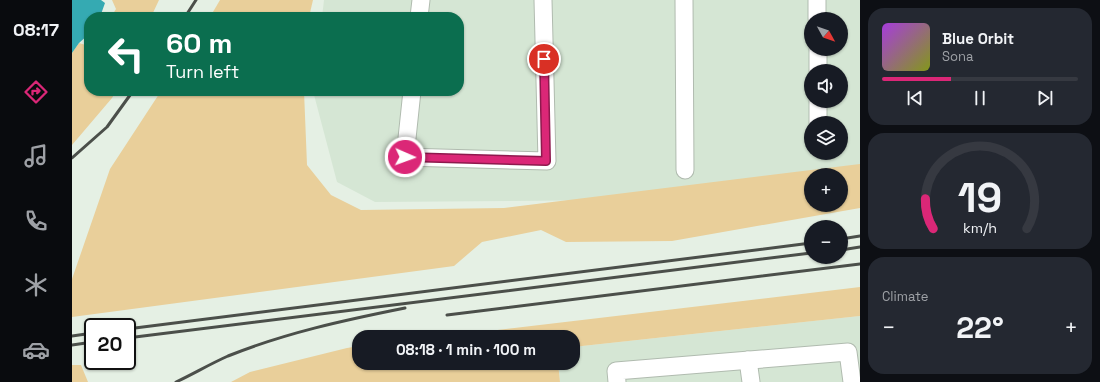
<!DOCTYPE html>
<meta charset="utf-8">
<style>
body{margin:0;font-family:"Space Grotesk",sans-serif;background:#242831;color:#f1f3f6;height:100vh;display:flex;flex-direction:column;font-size:15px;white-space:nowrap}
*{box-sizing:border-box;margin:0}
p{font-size:13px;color:#9ea1a6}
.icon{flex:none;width:22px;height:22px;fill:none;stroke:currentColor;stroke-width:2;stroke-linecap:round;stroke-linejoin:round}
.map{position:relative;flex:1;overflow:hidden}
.panel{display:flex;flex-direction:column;gap:8px;padding:8px;background:#0d0f14;width:240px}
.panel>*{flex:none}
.banner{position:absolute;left:12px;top:12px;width:380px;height:84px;border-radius:16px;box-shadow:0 1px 3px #0004;background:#0b6e4f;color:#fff;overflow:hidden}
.needle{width:26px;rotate:130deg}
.buttons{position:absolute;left:732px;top:12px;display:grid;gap:8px}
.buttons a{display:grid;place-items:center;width:44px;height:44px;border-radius:50%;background:#171b24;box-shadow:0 1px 3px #0004;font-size:20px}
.speed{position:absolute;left:12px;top:318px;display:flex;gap:8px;font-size:20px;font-weight:700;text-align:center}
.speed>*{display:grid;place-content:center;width:52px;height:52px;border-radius:50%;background:#171b24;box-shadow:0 1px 3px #0004;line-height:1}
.speed .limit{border:2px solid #111;border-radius:6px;background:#fff;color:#111}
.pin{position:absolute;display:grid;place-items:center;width:34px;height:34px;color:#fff;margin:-17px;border:2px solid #fff;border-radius:50%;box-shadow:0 1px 4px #0007}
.me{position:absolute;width:44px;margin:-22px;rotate:92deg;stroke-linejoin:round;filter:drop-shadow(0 0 3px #0008)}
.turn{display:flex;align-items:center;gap:14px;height:84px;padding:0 16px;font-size:18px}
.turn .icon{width:52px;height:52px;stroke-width:2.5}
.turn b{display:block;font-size:28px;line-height:34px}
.big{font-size:30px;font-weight:800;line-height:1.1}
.panel .tile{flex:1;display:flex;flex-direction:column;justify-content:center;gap:6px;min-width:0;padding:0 14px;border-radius:16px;background:#242831}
.panel .dial{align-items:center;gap:0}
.dial svg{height:104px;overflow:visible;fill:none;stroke:#363941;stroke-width:7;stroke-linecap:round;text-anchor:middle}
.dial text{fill:#f1f3f6;stroke:none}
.song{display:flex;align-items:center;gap:12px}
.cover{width:48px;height:48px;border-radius:6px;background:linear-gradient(135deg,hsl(280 70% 55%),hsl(70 70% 35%))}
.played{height:4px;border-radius:2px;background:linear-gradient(90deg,#db2777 35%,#363941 35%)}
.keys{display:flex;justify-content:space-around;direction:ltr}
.heat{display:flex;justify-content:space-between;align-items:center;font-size:22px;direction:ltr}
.trip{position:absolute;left:280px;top:330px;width:228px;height:40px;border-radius:16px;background:#171b24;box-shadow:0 1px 3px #0004;font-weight:800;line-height:40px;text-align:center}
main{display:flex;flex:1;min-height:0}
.tabs{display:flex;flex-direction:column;width:72px;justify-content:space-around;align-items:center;background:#090b0e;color:#9ea1a6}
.tabs .icon{width:28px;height:28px}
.tabs .selected{color:#db2777}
.tabs b{font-size:18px;color:#f1f3f6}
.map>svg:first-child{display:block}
.built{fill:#d5e6d4;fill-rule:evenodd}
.green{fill:#e9cf9a;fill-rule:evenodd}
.water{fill:#35aab2}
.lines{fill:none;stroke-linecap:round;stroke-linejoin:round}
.minor-casing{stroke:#b0bbaf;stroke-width:19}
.minor{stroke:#fff;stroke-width:17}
.rail{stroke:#4b4f4a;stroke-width:3}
.route-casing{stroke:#8e194d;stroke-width:10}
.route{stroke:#db2777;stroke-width:7}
</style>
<main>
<nav class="tabs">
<b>08:17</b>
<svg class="icon selected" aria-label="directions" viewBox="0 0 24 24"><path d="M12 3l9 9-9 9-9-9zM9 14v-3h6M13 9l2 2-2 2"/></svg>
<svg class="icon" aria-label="music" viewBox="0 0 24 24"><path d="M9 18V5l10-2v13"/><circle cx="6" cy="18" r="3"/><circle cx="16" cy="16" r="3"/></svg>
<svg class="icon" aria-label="phone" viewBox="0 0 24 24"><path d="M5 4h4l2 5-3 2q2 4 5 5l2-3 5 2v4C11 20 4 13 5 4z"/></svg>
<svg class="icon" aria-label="climate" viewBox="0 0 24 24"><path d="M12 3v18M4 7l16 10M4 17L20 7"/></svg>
<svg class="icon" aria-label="car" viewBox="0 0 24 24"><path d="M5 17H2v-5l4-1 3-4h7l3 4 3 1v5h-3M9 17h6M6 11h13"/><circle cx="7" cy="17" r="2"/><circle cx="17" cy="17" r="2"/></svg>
</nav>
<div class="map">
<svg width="788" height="382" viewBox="0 0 788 382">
<rect width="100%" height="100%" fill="#e5f0e4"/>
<g class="built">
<path d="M252,0h536v167l-242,33 -243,2 -38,-20 -24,-91h146v-74h-137zM739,19h30v30h-30zM739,71h30v30h-30zM739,123h30v30h-30z"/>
<polygon points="788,316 788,382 488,382 486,363 501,363 501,347"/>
</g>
<g class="green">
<polygon points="40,0 87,0 79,17 39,17 44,9"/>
<polygon points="148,0 241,0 237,17 138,17"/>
<polygon points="7,43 17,46 17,91 44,91 40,98 0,145 0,53"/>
<path d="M89,91h143l3,74 24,30 30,15 143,-2 356,-44v44l-188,33 -106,1 -25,-12 -59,12 -28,24 -382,51v-38l38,-110zM739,175h30v30h-30z"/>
<polygon points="788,287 788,316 501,347 501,337 367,337"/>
<polygon points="287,346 287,363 486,363 488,382 159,382 178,372 275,348"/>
<polygon points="0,365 9,365 16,382 0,382"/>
</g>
<polygon class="water" points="0,0 29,0 33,3 28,17 17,17 17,34 7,43 0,53"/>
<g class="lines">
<g class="minor-casing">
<g id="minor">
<polyline points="612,0 613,170"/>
<polyline points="745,0 745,19"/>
<polyline points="347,17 349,0"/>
<polyline points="746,49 746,71"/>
<polyline points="340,91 333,157 475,161 471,0"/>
<polyline points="746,101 746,123"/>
<polyline points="676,360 679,382"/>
<polyline points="545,382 544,371 776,352 780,382"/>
</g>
</g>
<use href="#minor" class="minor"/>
<g class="rail">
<polyline points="113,17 124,0"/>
<polyline points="0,158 35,127 61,91"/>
<polyline points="769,239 788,236"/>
<polyline points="769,250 788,247"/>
<polyline points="375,315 788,264"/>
<polyline points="55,329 739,243"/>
<polyline points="0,336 21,333"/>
<polyline points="55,338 739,253"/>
<polyline points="0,345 21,342"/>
<path d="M104,382c17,-8 34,-18 52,-26 57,-23 117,-36 177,-48"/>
</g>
</g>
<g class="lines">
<g class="route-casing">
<polyline id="route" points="333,157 474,161 472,59"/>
</g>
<use href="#route" class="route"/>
</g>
</svg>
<div class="buttons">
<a><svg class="needle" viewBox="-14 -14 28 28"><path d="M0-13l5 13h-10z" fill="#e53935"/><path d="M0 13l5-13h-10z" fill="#9ea1a6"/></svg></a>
<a><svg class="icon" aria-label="sound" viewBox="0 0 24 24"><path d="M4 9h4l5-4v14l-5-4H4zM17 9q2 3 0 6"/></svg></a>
<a><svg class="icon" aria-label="layers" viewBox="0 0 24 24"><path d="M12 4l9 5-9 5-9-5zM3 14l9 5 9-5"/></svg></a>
<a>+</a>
<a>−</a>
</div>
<div class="speed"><div class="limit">20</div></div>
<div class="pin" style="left:472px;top:59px;background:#d93025"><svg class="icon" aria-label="arrive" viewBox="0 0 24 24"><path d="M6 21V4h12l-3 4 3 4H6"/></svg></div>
<svg class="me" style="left:333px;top:157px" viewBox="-20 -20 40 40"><circle r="17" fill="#db2777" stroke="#fff" stroke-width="3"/><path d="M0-11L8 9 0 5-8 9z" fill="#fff"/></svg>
<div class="trip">08:18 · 1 min · 100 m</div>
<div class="banner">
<div class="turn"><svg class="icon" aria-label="left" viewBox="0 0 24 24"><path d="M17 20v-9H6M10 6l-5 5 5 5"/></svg><div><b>60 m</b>Turn left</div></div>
</div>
</div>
<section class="panel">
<div class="tile">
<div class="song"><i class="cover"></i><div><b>Blue Orbit</b><p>Sona</p></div></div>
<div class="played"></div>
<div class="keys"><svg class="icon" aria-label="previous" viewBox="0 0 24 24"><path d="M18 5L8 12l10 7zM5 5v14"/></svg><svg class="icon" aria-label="pause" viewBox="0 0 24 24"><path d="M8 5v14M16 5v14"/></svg><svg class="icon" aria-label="next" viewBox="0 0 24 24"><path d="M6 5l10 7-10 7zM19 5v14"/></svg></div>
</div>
<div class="tile dial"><svg viewBox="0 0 100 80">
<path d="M14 69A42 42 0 1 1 86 69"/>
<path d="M14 69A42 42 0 0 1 8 46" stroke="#db2777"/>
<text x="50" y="56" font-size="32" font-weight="700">19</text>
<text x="50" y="72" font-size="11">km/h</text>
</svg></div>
<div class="tile"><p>Climate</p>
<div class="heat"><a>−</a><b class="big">22°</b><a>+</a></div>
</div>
</section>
</main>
